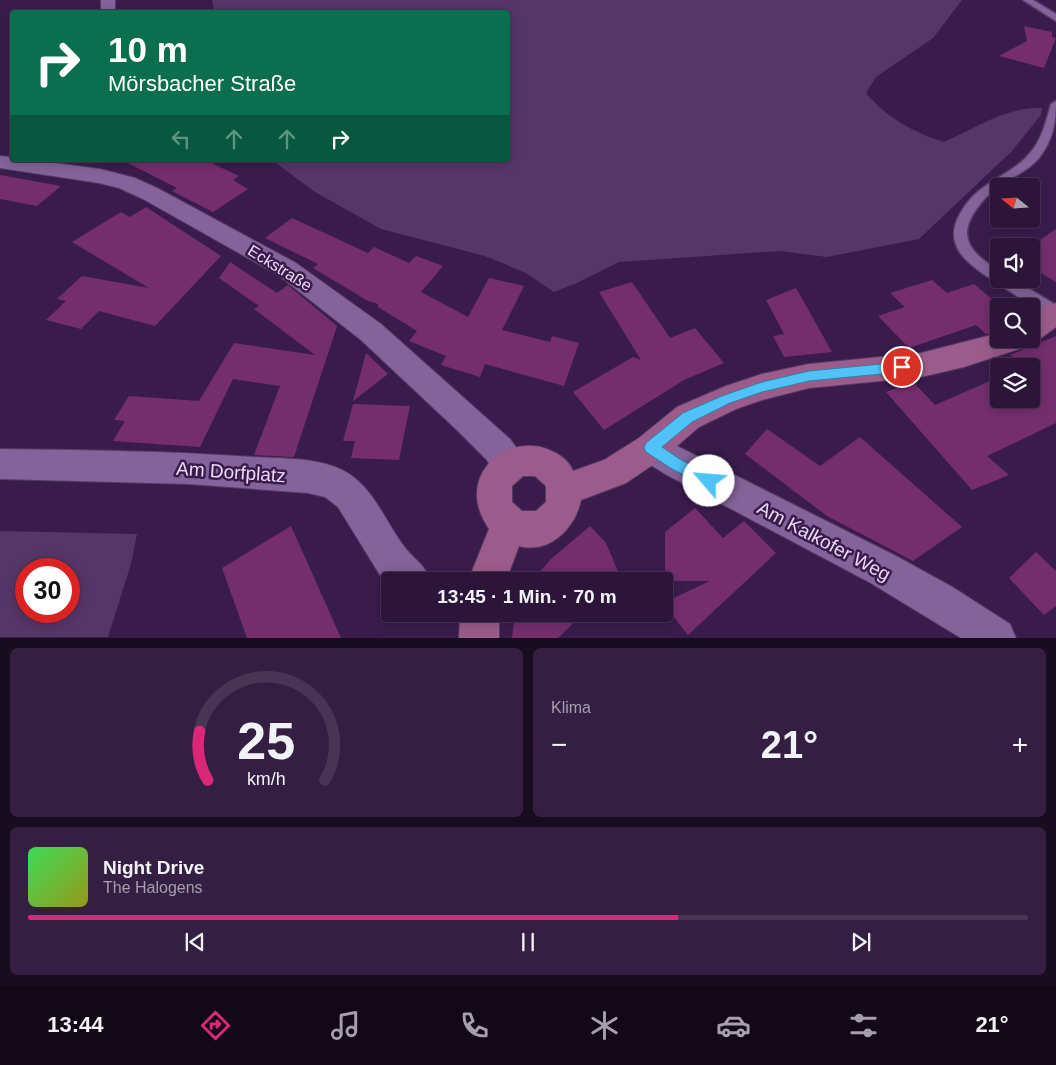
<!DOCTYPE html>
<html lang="de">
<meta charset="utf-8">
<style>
body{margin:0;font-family:Helvetica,sans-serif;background:#341e41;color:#f1f3f6;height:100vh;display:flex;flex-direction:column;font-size:19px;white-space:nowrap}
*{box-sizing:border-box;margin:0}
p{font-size:16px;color:#a69fae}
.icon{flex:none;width:28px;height:28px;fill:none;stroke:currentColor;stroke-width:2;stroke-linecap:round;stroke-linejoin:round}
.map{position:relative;height:638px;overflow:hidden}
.drawer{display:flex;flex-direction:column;gap:10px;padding:10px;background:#180c1f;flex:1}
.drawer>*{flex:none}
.hud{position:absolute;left:10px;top:10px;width:500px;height:152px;border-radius:5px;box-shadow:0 2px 12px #0003,0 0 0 1px #483453;background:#0b6e4f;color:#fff;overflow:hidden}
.needle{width:32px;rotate:288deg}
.buttons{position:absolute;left:990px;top:178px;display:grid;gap:10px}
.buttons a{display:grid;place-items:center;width:50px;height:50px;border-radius:5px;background:#2c1539;box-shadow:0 2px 12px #0003,0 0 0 1px #483453;font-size:25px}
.speed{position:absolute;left:15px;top:558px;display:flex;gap:10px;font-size:25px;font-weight:700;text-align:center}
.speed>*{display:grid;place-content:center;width:65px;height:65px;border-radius:50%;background:#2c1539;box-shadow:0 2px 12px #0003,0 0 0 1px #483453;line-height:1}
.speed .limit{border:8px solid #d22;background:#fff;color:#111}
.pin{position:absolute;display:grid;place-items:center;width:42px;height:42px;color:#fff;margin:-21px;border:2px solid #fff;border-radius:50%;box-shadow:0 1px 5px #0007}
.me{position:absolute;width:55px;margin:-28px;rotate:297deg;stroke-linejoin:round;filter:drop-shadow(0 0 4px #0008)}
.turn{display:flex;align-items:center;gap:18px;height:105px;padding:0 15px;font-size:22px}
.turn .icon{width:65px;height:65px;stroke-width:2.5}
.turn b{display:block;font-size:35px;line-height:42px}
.lanes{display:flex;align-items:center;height:48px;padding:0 15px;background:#0003;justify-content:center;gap:25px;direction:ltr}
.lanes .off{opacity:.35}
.big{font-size:38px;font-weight:600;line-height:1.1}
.drawer .tile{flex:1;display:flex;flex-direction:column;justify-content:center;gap:8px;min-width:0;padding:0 18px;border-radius:8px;background:#341e41}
.drawer .dial{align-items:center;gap:0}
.dial svg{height:130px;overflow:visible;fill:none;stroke:#483453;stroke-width:7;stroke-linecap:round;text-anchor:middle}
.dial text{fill:#f1f3f6;stroke:none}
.song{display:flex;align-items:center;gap:15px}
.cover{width:60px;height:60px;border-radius:8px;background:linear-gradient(135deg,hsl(130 70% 55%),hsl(60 70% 35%))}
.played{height:5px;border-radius:2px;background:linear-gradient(90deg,#db2777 65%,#483453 65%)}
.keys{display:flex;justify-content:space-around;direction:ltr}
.heat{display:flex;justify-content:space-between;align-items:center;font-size:28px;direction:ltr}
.drawer .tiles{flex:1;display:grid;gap:10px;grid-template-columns:1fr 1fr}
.tile:last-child{grid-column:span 2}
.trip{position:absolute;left:381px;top:572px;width:292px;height:50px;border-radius:5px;background:#2c1539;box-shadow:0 2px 12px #0003,0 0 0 1px #483453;font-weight:600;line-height:50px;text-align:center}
.tabs{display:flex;height:80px;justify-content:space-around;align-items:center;background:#120817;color:#a69fae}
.tabs .icon{width:35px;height:35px}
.tabs .on{color:#db2777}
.tabs b{font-size:22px;color:#f1f3f6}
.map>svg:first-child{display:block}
.green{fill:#553668;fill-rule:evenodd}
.building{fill:#742e6e}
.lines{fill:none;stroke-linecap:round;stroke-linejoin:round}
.lane-casing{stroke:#553a64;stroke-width:3}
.street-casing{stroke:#553a64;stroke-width:2}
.secondary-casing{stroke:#553a64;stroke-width:2}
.lane{fill:#836399;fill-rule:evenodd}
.street{fill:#836399;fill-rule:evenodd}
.secondary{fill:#9c5c8b;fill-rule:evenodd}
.route{fill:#4fc3f7;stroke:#337fa1}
.labels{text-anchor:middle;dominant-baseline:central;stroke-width:5;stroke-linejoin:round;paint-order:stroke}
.street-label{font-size:16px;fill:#e9d8f6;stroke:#3a1c4c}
.near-street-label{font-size:19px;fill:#e9d8f6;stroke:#3a1c4c}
</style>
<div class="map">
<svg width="1056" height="638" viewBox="0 0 1056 638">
<rect width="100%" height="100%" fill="#3a1c4c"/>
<g class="green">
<path d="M212,0h750l-29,38 -57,39 -10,16c21,25 47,39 78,49 30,-13 63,-36 98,-34l-1,7 -29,36 -93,88 -92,18 -47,-6 -161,11 -40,20 -25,10 -28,-19 -41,-17 -104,-27 -66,-37 -43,-32h236v-148h-294z"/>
<path d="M0,531l137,3 -6,30 -23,73h-108zM26,569h43v42h-43z"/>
</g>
<g class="building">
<polygon points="1024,26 1052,32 1052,37 1056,38 1044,68 999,56 1027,41"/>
<polygon points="122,160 205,160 239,176 233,180 248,189 213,212 172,191 177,188"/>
<polygon points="0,175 61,186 37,206 0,199"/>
<polygon points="146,207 221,256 155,326 99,311 81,329 46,320 66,301 57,299 82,276 149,288 72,242 121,212 130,217"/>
<polygon points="292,218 368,253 374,247 409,263 416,256 443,266 421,292 468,317 489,278 524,286 502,330 550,342 552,336 579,343 564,386 485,364 480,377 441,365 446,356 409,341 417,331 378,307 378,304 368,301 313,268 318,264 265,238"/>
<polygon points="1056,229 1056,282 1031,267 1031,246"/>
<polygon points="230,262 277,293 288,285 337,326 294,457 254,455 280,386 233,379 200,447 113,441 125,421 114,420 129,396 199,401 234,343 315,355 254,309 259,306 219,278"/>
<polygon points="932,280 947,293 974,284 999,305 999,331 986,334 976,325 909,348 878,316 905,307 890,293"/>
<polygon points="632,282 670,338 695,328 724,363 684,380 604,430 573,392 633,357 641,360 599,292"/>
<polygon points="796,288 832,352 784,357 773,336 784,334 766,300"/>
<polygon points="1056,336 1056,423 987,456 1009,475 972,490 886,392 913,382 935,405 999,377 999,399 1031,399 1031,366 1023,366 1010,355"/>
<polygon points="366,353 388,374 353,401"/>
<polygon points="353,404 410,406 399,460 351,458 355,441 343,441"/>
<polygon points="767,429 820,466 860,437 962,527 913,561 827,516 745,454"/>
<polygon points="695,508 723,538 744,521 776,553 688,635 665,606 665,602 710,581 665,581 665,532"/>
<polygon points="291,526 341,638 247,638 222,568"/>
<polygon points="590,526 606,543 622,581 532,581 550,560"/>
<polygon points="1036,552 1056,571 1056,606 1044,615 1009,578"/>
<polygon points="515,614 583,614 558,638 512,638"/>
</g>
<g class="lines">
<g class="lane-casing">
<g id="lane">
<polygon points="1023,0 1033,0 1056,14 1056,21"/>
<path d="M1056,101c0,21 -3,39 -17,57 -11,13 -27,19 -40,28 -7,5 -16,14 -21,21 -23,30 -7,47 21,63v9h14l43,26v13c-20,-7 -47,-28 -65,-39 -26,-17 -49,-35 -30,-67 6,-10 14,-19 23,-25 15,-11 34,-19 46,-34 12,-13 16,-32 21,-49z"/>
</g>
</g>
<g class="street-casing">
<g id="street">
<rect x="101" y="0" width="14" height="12"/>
<polygon points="0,156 12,157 12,160 32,160 100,169 135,178 159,189 296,263 381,324 510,439 522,455 527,466 522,477 510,481 498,477 486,459 458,431 361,340 278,275 143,199 119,188 99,183 0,168"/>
<polygon points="651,433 896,556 954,588 1010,624 1016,638 961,638 869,582 667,475 639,458 635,448 639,438"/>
<path d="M0,449c85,1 169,2 253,8 30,2 66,0 93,15 29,17 40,52 60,77 11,13 18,15 25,32h-41v5l-10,-11 -42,-68 -13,-10 -17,-4 -119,-9 -189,-5z"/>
</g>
</g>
<g class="secondary-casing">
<g id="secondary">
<path d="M1056,303v24l-15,11 -12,2 -4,7 -61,20 -43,10 -112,11 -47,12 -26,9 -37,18 -36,31 -37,25 -45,17c-6,29 -32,54 -62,46l-13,35h-38l21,-52c-6,-9 -12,-22 -12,-33 -1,-36 38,-59 70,-47 12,5 21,10 26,22l31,-11 35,-22 38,-31 49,-21 36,-12 47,-10 112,-11 78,-20v6h32v-23l15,-10zM523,476h12l11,10v16l-10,9h-14l-10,-9v-16z"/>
<polygon points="460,614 499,614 499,638 459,638"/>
</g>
</g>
<use href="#lane" class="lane"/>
<use href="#street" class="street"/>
<use href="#secondary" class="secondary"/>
</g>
<polygon class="route" points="902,362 907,363 909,367 907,370 902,372 809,381 762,392 730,403 692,422 662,447 681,460 714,476 716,481 714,485 709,487 672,469 646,452 644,448 646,443 683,413 722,396 762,382 809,371"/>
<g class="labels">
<g class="street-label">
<text transform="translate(280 268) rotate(32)">Eckstraße</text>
</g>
<g class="near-street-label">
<text transform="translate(231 472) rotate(4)">Am Dorfplatz</text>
<text transform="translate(824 541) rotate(28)">Am Kalkofer Weg</text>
</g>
</g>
</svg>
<div class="buttons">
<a><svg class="needle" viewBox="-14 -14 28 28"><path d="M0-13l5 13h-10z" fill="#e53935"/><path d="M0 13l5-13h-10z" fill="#a69fae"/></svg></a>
<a><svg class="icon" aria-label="sound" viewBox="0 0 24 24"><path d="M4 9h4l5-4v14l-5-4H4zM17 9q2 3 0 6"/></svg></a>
<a><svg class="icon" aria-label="search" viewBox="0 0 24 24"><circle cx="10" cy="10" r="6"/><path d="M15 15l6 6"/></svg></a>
<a><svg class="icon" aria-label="layers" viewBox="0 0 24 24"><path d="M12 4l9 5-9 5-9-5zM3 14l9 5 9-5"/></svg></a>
</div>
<div class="speed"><div class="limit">30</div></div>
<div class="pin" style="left:902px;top:367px;background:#d93025"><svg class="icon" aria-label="arrive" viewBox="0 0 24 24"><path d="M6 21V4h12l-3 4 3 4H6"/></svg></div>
<svg class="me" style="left:709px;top:481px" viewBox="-20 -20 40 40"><circle r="19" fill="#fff"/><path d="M0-13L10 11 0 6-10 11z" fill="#4fc3f7"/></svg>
<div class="trip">13:45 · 1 Min. · 70 m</div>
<div class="hud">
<div class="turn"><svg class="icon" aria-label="right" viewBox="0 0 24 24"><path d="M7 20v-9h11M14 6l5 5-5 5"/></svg><div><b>10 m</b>Mörsbacher Straße</div></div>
<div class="lanes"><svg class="icon off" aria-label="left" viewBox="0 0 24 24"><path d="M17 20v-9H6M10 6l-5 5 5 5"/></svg><svg class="icon off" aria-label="ahead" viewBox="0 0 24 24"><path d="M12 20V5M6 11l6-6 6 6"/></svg><svg class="icon off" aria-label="ahead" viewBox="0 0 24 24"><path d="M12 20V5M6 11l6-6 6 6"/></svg><svg class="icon" aria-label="right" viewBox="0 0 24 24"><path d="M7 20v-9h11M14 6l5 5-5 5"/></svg></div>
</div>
</div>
<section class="drawer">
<div class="tiles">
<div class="tile dial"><svg viewBox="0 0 100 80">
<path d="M14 69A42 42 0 1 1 86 69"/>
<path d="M14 69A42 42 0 0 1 9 39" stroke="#db2777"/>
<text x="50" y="56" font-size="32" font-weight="700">25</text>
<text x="50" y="72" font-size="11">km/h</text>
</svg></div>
<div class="tile"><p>Klima</p>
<div class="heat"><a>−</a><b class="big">21°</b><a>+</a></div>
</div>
<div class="tile">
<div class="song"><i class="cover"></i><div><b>Night Drive</b><p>The Halogens</p></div></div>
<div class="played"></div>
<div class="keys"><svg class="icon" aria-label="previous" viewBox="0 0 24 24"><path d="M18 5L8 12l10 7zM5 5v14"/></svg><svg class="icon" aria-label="pause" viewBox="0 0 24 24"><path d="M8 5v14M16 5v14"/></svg><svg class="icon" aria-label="next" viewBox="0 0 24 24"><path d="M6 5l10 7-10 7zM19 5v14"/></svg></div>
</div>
</div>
</section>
<nav class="tabs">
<b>13:44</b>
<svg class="icon on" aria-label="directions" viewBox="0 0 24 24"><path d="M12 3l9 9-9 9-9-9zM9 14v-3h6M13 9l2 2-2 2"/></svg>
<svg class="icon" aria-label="music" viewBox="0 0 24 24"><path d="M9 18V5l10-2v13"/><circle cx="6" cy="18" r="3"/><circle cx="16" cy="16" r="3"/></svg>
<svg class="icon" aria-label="phone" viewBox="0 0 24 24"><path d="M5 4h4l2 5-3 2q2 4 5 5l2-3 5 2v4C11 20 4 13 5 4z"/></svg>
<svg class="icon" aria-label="climate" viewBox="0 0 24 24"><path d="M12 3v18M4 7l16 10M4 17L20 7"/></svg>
<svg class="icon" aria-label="car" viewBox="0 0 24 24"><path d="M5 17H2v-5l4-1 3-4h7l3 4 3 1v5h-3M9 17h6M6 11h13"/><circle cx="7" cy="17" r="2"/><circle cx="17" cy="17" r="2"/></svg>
<svg class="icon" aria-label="filters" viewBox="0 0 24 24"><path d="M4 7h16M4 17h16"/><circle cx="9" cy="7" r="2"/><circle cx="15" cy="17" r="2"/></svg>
<b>21°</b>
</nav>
